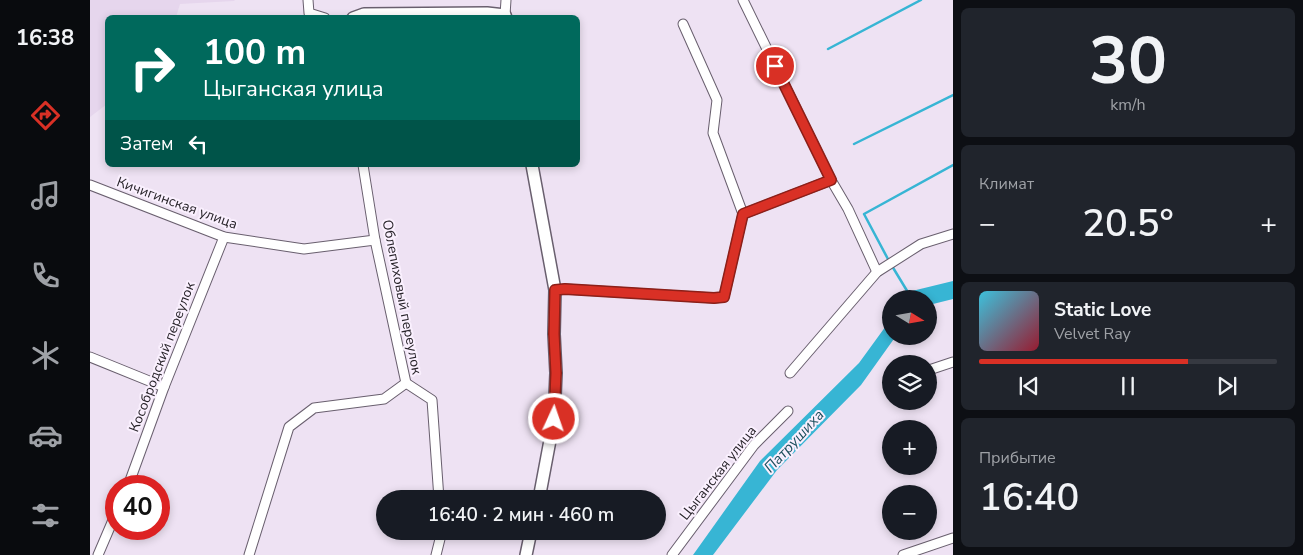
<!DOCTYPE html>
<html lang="ru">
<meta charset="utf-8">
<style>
body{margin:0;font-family:"Nunito Sans",sans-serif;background:#20242c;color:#f1f3f6;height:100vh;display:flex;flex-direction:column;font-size:19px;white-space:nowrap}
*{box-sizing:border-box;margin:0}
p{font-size:16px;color:#9ea1a6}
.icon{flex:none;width:28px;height:28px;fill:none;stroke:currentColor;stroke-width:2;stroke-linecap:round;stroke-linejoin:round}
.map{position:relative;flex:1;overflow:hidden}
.drawer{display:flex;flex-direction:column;gap:8px;padding:8px;background:#0d0f14;width:350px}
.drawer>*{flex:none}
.top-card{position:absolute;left:15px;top:15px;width:475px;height:152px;border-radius:8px;box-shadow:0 2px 8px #0003;background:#00695c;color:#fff;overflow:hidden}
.needle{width:32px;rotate:101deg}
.buttons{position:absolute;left:792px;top:290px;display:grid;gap:10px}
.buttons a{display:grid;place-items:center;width:55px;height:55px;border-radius:50%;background:#171b24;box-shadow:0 2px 8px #0003;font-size:25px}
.speed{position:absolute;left:15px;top:475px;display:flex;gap:10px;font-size:25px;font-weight:700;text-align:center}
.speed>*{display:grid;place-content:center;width:65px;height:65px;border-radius:50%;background:#171b24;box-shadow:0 2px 8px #0003;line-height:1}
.speed .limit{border:8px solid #d22;background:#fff;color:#111}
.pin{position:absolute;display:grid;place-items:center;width:42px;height:42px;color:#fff;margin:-21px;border:2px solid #fff;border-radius:50%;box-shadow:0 1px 5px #0007}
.me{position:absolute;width:55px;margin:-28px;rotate:3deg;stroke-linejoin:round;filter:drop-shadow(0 0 4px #0008)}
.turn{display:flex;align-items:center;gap:18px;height:105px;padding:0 15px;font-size:22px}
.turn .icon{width:65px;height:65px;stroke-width:2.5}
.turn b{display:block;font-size:35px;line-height:42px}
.then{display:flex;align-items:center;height:48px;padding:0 15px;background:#0003;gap:10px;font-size:19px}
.big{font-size:38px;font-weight:600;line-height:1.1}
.drawer .tile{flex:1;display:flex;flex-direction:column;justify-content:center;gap:8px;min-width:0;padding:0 18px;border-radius:8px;background:#20242c}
.drawer .dial{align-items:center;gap:0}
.dial b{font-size:65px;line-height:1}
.song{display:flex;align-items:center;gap:15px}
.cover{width:60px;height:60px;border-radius:8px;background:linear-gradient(135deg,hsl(190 70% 55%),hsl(350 70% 35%))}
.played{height:5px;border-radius:2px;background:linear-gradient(90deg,#d93025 70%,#363941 70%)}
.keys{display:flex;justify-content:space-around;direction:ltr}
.heat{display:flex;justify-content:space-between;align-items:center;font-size:28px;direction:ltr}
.trip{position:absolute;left:286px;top:490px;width:290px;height:50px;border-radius:25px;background:#171b24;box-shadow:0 2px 8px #0003;font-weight:600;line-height:50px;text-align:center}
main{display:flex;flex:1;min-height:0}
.tabs{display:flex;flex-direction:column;width:90px;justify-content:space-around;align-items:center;background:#090b0e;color:#9ea1a6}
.tabs .icon{width:35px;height:35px}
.tabs .active{color:#d93025}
.tabs b{font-size:22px;color:#f1f3f6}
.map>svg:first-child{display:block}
.built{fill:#e6d6ed}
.water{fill:#37b5d4}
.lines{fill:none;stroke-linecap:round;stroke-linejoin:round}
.stream{stroke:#37b5d4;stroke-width:2.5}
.minor-casing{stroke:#695f6e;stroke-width:11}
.tertiary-casing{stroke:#695f6e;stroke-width:14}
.minor{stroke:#fff;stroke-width:9}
.tertiary{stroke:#fff;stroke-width:11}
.route-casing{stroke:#8d1f18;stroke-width:12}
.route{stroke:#d93025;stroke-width:9}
.labels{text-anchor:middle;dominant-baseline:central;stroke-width:4;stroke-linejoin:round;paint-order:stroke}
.street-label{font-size:14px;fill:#28242a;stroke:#faf0fe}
.water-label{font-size:15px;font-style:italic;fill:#1d505e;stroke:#faf0fe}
</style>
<main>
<nav class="tabs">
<b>16:38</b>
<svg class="icon active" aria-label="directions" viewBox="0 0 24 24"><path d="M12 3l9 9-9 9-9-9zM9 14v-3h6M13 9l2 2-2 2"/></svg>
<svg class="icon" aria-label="music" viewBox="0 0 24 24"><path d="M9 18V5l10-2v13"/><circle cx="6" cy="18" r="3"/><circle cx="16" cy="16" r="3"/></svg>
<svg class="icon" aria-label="phone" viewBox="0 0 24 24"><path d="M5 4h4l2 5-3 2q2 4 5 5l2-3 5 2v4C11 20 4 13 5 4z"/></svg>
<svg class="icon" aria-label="climate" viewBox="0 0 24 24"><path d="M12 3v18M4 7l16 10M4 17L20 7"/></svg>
<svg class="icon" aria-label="car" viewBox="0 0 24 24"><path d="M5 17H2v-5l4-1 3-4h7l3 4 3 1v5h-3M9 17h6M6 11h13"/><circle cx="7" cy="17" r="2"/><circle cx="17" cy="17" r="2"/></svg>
<svg class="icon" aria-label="filters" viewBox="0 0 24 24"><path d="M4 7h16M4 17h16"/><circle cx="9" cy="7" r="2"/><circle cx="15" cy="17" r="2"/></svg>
</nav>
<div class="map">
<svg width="863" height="555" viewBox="0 0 863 555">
<rect width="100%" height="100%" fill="#eee2f3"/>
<polygon class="built" points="0,0 145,0 144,1 90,4 86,17 18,18 17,104 0,117"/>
<g class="water">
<polygon points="863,281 863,299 839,305 839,299 816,299 822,291"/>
<polygon points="801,319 801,336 806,336 771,385 687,470 623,555 603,555 670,461 769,363"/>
</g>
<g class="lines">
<g class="stream">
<polyline points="738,49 831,0"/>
<polyline points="764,144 863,95"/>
<polyline points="799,261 774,214 863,165"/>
<polyline points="802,266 822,299"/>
</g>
<g class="minor-casing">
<g id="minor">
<polyline points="218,0 219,13 235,18"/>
<polyline points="415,15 416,0"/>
<polyline points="593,24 627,100 623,133 653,214"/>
<polyline points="741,180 758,209 787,272"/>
<polyline points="0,185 134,237 214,249 285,240"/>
<polyline points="465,290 475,289 624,298 634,297 653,214 741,180 653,0"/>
<polyline points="0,357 74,387"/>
<polyline points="839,370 863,362"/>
<polyline points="700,373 787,272 831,244 863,234"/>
<polyline points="316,383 342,400 349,499"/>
<polyline points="38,486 74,387 134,237"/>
<polyline points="8,555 26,513"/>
<polyline points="159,555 199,427 224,408 294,399 316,383 285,240 273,165"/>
<polyline points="346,555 352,531"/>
<polyline points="582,555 664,445 698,411"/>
<polyline points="813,555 863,538"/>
</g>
</g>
<g class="tertiary-casing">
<g id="tertiary">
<polyline points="263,18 274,14 397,13 415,15 416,18"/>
<polyline points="442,165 465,290 464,334 466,373 464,419 449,499"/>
<polyline points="436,555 441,531"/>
</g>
</g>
<use href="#minor" class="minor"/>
<use href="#tertiary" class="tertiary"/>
</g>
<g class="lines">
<g class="route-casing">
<polyline id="route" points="464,419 466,373 464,334 465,290 475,289 624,298 634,297 653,214 741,180 685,66"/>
</g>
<use href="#route" class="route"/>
</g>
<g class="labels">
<g class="street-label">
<text transform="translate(87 203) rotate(20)">Кичигинская улица</text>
<text transform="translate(312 297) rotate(79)">Облепиховый переулок</text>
<text transform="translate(72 357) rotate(-69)">Кособродский переулок</text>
<text transform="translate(628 473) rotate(-52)">Цыганская улица</text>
</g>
<g class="water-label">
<text transform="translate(704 441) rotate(-47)">Патрушиха</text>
</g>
</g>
</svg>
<div class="buttons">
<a><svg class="needle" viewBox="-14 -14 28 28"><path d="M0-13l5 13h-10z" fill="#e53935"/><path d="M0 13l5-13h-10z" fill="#9ea1a6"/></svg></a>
<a><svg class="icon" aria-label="layers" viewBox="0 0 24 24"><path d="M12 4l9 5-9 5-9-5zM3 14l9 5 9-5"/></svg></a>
<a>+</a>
<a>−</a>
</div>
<div class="speed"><div class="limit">40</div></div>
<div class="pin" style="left:685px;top:66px;background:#d93025"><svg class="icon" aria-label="arrive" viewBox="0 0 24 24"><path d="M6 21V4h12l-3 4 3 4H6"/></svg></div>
<svg class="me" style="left:464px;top:419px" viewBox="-20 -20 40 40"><circle r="17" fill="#d93025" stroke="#fff" stroke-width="3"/><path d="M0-11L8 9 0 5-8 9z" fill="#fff"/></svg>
<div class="trip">16:40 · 2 мин · 460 m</div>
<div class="top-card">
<div class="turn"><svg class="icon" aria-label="right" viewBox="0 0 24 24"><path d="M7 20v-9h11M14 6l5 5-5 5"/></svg><div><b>100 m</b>Цыганская улица</div></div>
<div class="then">Затем<svg class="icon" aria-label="left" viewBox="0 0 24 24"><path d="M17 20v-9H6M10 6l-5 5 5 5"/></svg></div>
</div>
</div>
<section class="drawer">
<div class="tile dial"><b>30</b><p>km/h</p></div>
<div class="tile"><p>Климат</p>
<div class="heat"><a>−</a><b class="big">20.5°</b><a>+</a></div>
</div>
<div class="tile">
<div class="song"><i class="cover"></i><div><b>Static Love</b><p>Velvet Ray</p></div></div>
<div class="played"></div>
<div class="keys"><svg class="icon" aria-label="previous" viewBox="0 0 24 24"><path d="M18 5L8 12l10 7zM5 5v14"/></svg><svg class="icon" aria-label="pause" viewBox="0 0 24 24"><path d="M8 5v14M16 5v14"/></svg><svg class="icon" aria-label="next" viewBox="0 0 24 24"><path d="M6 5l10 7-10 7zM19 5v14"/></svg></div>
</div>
<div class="tile"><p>Прибытие</p><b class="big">16:40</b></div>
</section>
</main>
